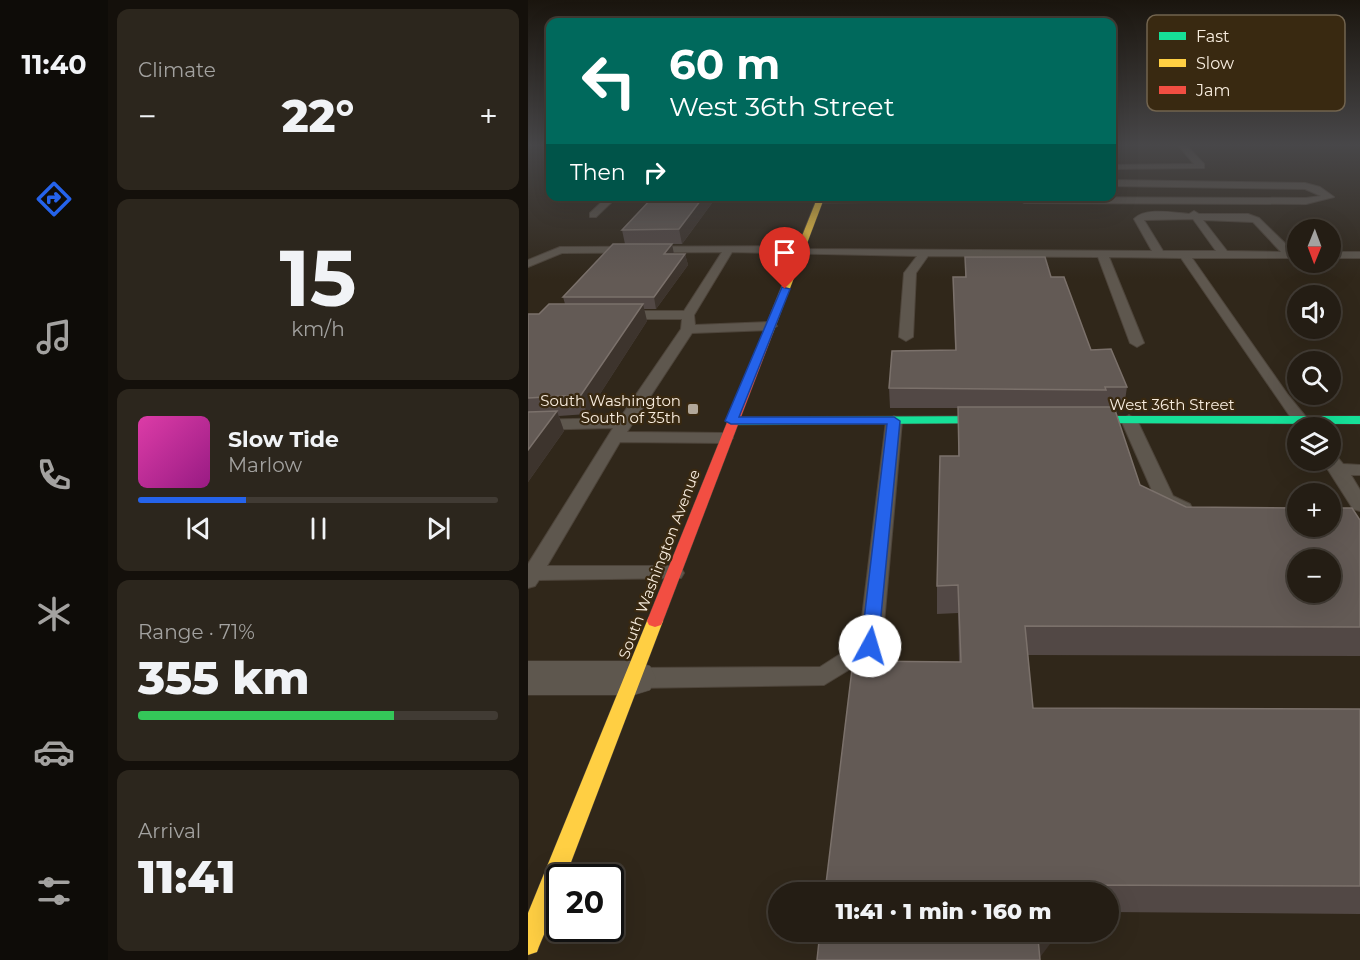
<!DOCTYPE html>
<meta charset="utf-8">
<style>
body{margin:0;font-family:Montserrat,sans-serif;background:#2c261d;color:#f1f3f6;height:100vh;display:flex;flex-direction:column;font-size:22px;white-space:nowrap}
*{box-sizing:border-box;margin:0}
p{font-size:20px;color:#a3a2a0}
.icon{flex:none;width:33px;height:33px;fill:none;stroke:currentColor;stroke-width:2;stroke-linecap:round;stroke-linejoin:round}
.map{position:relative;flex:1;overflow:hidden}
.sheet{display:flex;flex-direction:column;gap:9px;padding:9px;background:#14100b;width:420px}
.sheet>*{flex:none}
.top-card{position:absolute;left:18px;top:18px;width:570px;height:183px;border-radius:12px;box-shadow:0 6px 24px #0002,0 0 0 2px #413b34;background:#00695c;color:#fff;overflow:hidden}
.needle{width:39px;rotate:181deg}
.controls{position:absolute;left:759px;top:219px;display:grid;gap:12px}
.controls a{display:grid;place-items:center;width:54px;height:54px;border-radius:50%;background:#241d14;box-shadow:0 6px 24px #0002,0 0 0 2px #413b34;font-size:30px}
.speed{position:absolute;left:18px;top:864px;display:flex;gap:12px;font-size:30px;font-weight:700;text-align:center}
.speed>*{display:grid;place-content:center;width:78px;height:78px;border-radius:50%;background:#241d14;box-shadow:0 6px 24px #0002,0 0 0 2px #413b34;line-height:1}
.speed .limit{border:3px solid #111;border-radius:9px;background:#fff;color:#111}
.pin{position:absolute;display:grid;place-items:center;width:51px;height:51px;color:#fff;margin:-62px -26px;border-radius:50% 50% 50% 0;rotate:-45deg;box-shadow:0 0 6px #0007}
.pin .icon{rotate:45deg}
.me{position:absolute;width:66px;margin:-33px;rotate:6deg;stroke-linejoin:round;filter:drop-shadow(0 0 4px #0008)}
.turn{display:flex;align-items:center;gap:21px;height:126px;padding:0 24px;font-size:27px}
.turn .icon{width:78px;height:78px;stroke-width:2.5}
.turn b{display:block;font-size:42px;line-height:51px}
.then{display:flex;align-items:center;height:57px;padding:0 24px;background:#0003;gap:12px;font-size:22px}
.big{font-size:45px;font-weight:800;line-height:1.1}
.sheet .card{flex:1;display:flex;flex-direction:column;justify-content:center;gap:9px;min-width:0;padding:0 21px;border-radius:12px;background:#2c261d}
.sheet .dial{align-items:center;gap:0}
.dial b{font-size:78px;line-height:1}
.song{display:flex;align-items:center;gap:18px}
.cover{width:72px;height:72px;border-radius:9px;background:linear-gradient(135deg,hsl(320 70% 55%),hsl(310 70% 35%))}
.played{height:6px;border-radius:3px;background:linear-gradient(90deg,#2563eb 30%,#413b34 30%)}
.keys{display:flex;justify-content:space-around;direction:ltr}
.heat{display:flex;justify-content:space-between;align-items:center;font-size:33px;direction:ltr}
.charge{height:9px;border-radius:4px;background:linear-gradient(90deg,#34c759 71%,#413b34 0)}
.trip{position:absolute;left:240px;top:882px;width:351px;height:60px;border-radius:30px;background:#241d14;box-shadow:0 6px 24px #0002,0 0 0 2px #413b34;font-weight:800;line-height:60px;text-align:center}
main{display:flex;flex:1;min-height:0}
.tabs{display:flex;flex-direction:column;width:108px;justify-content:space-around;align-items:center;background:#0e0c08;color:#a3a2a0}
.tabs .icon{width:42px;height:42px}
.tabs .current{color:#2563eb}
.tabs b{font-size:27px;color:#f1f3f6}
.map>svg:first-child{display:block}
.lines{fill:none;stroke-linecap:round;stroke-linejoin:round}
.lane-casing{stroke:#4d443a;stroke-width:2}
.street-casing{stroke:#4d443a;stroke-width:1}
.fast-casing{stroke:#4d443a;stroke-width:1}
.slow-casing{stroke:#4d443a;stroke-width:1}
.jam-casing{stroke:#4d443a;stroke-width:1}
.lane{fill:#5e574e;fill-rule:evenodd}
.street{fill:#5e574e;fill-rule:evenodd}
.fast{fill:#16e098;fill-rule:evenodd}
.slow{fill:#ffcf43;fill-rule:evenodd}
.jam{fill:#f24e42;fill-rule:evenodd}
.wall{fill:#524845}
.shaded-wall{fill:#3d342d}
.building{fill:#635a55;stroke:#7b716b;stroke-width:1.5;fill-rule:evenodd}
.route{fill:#2563eb;stroke:#184099;stroke-width:1.5}
.poi-dot{fill:#b2a89a;stroke:#392911;stroke-width:2}
.labels{text-anchor:middle;dominant-baseline:central;stroke-width:4.5;stroke-linejoin:round;paint-order:stroke}
.poi-label{font-size:15px;fill:#f8eddf;stroke:#392911;text-anchor:end}
.street-label{font-size:15px;fill:#f8eddf;stroke:#392911}
.key{fill:#392911;stroke:#72644f;stroke-width:1.5}
.key-label{font-size:16px;fill:#f8eddf}
</style>
<main>
<nav class="tabs">
<b>11:40</b>
<svg class="icon current" aria-label="directions" viewBox="0 0 24 24"><path d="M12 3l9 9-9 9-9-9zM9 14v-3h6M13 9l2 2-2 2"/></svg>
<svg class="icon" aria-label="music" viewBox="0 0 24 24"><path d="M9 18V5l10-2v13"/><circle cx="6" cy="18" r="3"/><circle cx="16" cy="16" r="3"/></svg>
<svg class="icon" aria-label="phone" viewBox="0 0 24 24"><path d="M5 4h4l2 5-3 2q2 4 5 5l2-3 5 2v4C11 20 4 13 5 4z"/></svg>
<svg class="icon" aria-label="climate" viewBox="0 0 24 24"><path d="M12 3v18M4 7l16 10M4 17L20 7"/></svg>
<svg class="icon" aria-label="car" viewBox="0 0 24 24"><path d="M5 17H2v-5l4-1 3-4h7l3 4 3 1v5h-3M9 17h6M6 11h13"/><circle cx="7" cy="17" r="2"/><circle cx="17" cy="17" r="2"/></svg>
<svg class="icon" aria-label="filters" viewBox="0 0 24 24"><path d="M4 7h16M4 17h16"/><circle cx="9" cy="7" r="2"/><circle cx="15" cy="17" r="2"/></svg>
</nav>
<section class="sheet">
<div class="card"><p>Climate</p>
<div class="heat"><a>−</a><b class="big">22°</b><a>+</a></div>
</div>
<div class="card dial"><b>15</b><p>km/h</p></div>
<div class="card">
<div class="song"><i class="cover"></i><div><b>Slow Tide</b><p>Marlow</p></div></div>
<div class="played"></div>
<div class="keys"><svg class="icon" aria-label="previous" viewBox="0 0 24 24"><path d="M18 5L8 12l10 7zM5 5v14"/></svg><svg class="icon" aria-label="pause" viewBox="0 0 24 24"><path d="M8 5v14M16 5v14"/></svg><svg class="icon" aria-label="next" viewBox="0 0 24 24"><path d="M6 5l10 7-10 7zM19 5v14"/></svg></div>
</div>
<div class="card"><p>Range · 71%</p><b class="big">355 km</b><div class="charge"></div></div>
<div class="card"><p>Arrival</p><b class="big">11:41</b></div>
</section>
<div class="map">
<svg width="832" height="960" viewBox="0 0 832 960">
<rect width="100%" height="100%" fill="#30271a"/>
<g class="lines">
<g class="lane-casing">
<g id="lane">
<polygon points="650,145 658,145 676,164 676,168 584,169 584,165 666,164"/>
<polygon points="584,180 777,183 792,187 806,197 778,204 496,203 491,200 496,197 778,198 793,196 777,189 584,186"/>
<polygon points="80,196 90,196 68,217 62,217 62,213"/>
<path d="M666,211l5,3h49l11,4 35,34h4v6h-106l96,137 27,33h-17l-117,-170 -72,-1 35,86 -7,4 -7,-4 -32,-86 -170,-1 -12,17 -3,64 -7,4 -7,-4 5,-64 13,-17 -185,-4 -38,63 1,10 75,-3 7,4 -7,4 -78,3 -65,99 98,1 8,5 -8,5 -105,-1 -73,124h127l7,2 3,5 -3,5 -142,2 -4,6 -7,2v-24l85,-136 -85,2v-10l92,-2 61,-89 1,-10h-61l-6,-4 6,-4h63l38,-59 -160,1 -34,14v-7l32,-13 241,-1 5,3 346,2 -18,-32c11,-12 40,-6 55,-5zM665,219l23,32h-53l-19,-31zM675,220l50,2 28,30 -54,-1z"/>
<rect x="802" y="252" width="30" height="6"/>
<polygon points="601,415 609,420 645,496 662,504 664,508 662,512 648,512 630,504 593,420"/>
<polygon points="366,416 374,421 354,646 350,652 296,685 106,688 97,685 94,678 97,671 106,668 292,667 331,642 358,421"/>
<polygon points="802,457 810,458 815,464 832,465 832,475 823,475 832,490 832,511 825,509 795,462 802,460"/>
</g>
</g>
<g class="street-casing">
<polygon id="street" points="0,661 106,661 122,666 128,678 122,690 106,695 0,695"/>
</g>
<g class="fast-casing">
<g id="fast">
<polygon points="496,198 498,201 292,203 289,201 292,199"/>
<polygon points="473,416 479,420 477,423 203,425 197,421 203,417"/>
<polygon points="546,416 832,416 832,424 542,423 540,420"/>
</g>
</g>
<g class="slow-casing">
<g id="slow">
<polygon points="290,196 297,196 245,333 240,336 236,335 235,333"/>
<path d="M127,615l6,2 2,4 -98,257h-5c0,25 -14,50 -23,74l-9,3v-42l119,-292 2,-4z"/>
</g>
</g>
<g class="jam-casing">
<polygon id="jam" points="240,330 245,333 135,621 133,625 127,627 121,625 119,621 235,333"/>
</g>
<use href="#lane" class="lane"/>
<use href="#street" class="street"/>
<use href="#fast" class="fast"/>
<use href="#slow" class="slow"/>
<use href="#jam" class="jam"/>
</g>
<g class="wall">
<polygon points="184,203 154,244 144,244 146,254 157,254 160,265 128,309 116,309 119,321 59,414 31,416 36,431 0,482 0,314 11,314 37,304 35,297 97,244 94,230"/>
<polygon points="437,257 523,277 563,350 599,387 596,407 576,407 612,485 658,507 832,520 832,656 500,655 505,708 832,709 832,914 580,912 580,892 297,892 431,662 430,613 409,614 409,586 430,456 430,408 362,408 361,388 427,350 425,277 437,277"/>
</g>
<g class="shaded-wall">
<polygon points="176,196 182,196 184,203 154,244 151,229"/>
<polygon points="144,244 146,255 136,254"/>
<polygon points="157,254 160,265 128,309 126,297"/>
<polygon points="115,304 119,321 59,414 53,395"/>
<polygon points="29,411 36,431 0,482 0,450"/>
<polygon points="551,885 549,892 545,892"/>
<polygon points="515,932 531,932 510,960 510,938"/>
</g>
<g class="building">
<polygon points="126,196 176,196 151,229 94,230"/>
<polygon points="85,244 144,244 136,254 157,254 126,297 35,297"/>
<polygon points="437,257 517,257 523,277 536,277 563,350 583,349 599,387 577,387 578,390 361,388 364,351 428,350 425,277 438,277"/>
<polygon points="21,304 115,304 53,395 0,398 0,314 11,314"/>
<path d="M430,407h156l26,78 46,22 112,1v18h32v-18h22l8,12v107l-335,-1 8,82 327,1v177l-281,-1 -6,7h-248l28,-231 108,1 -3,-77 -21,1 3,-130h19zM770,560h32v32h-32z"/>
<polygon points="29,411 0,450 0,412"/>
<polygon points="292,932 515,932 510,938 512,960 289,960"/>
</g>
<linearGradient id="sky" x2="0" y2="1"><stop stop-color="#1a150e"/><stop offset="0.52" stop-color="#484749"/><stop offset="1" stop-color="#484749" stop-opacity="0"/></linearGradient>
<rect width="832" height="279" fill="url(#sky)"/>
<polygon class="route" points="254,287 262,289 211,417 366,417 372,421 350,646 348,651 335,651 333,646 359,424 203,424 197,421"/>
<rect class="poi-dot" x="159" y="403" width="12" height="12" rx="3"/>
<g class="labels">
<g class="poi-label">
<text x="153" y="400">South Washington<tspan x="153" dy="17">South of 35th</tspan></text>
</g>
<g class="street-label">
<text x="644" y="404">West 36th Street</text>
<text transform="translate(131 564) rotate(-69)">South Washington Avenue</text>
</g>
</g>
<rect x="619" y="15" width="198" height="96" rx="9" class="key"/>
<rect x="631" y="32" width="27" height="8" fill="#16e098"/>
<rect x="631" y="59" width="27" height="8" fill="#ffcf43"/>
<rect x="631" y="86" width="27" height="8" fill="#f24e42"/>
<g class="key-label">
<text x="668" y="42">Fast</text>
<text x="668" y="69">Slow</text>
<text x="668" y="96">Jam</text>
</g>
</svg>
<div class="controls">
<a><svg class="needle" viewBox="-14 -14 28 28"><path d="M0-13l5 13h-10z" fill="#e53935"/><path d="M0 13l5-13h-10z" fill="#a3a2a0"/></svg></a>
<a><svg class="icon" aria-label="sound" viewBox="0 0 24 24"><path d="M4 9h4l5-4v14l-5-4H4zM17 9q2 3 0 6"/></svg></a>
<a><svg class="icon" aria-label="search" viewBox="0 0 24 24"><circle cx="10" cy="10" r="6"/><path d="M15 15l6 6"/></svg></a>
<a><svg class="icon" aria-label="layers" viewBox="0 0 24 24"><path d="M12 4l9 5-9 5-9-5zM3 14l9 5 9-5"/></svg></a>
<a>+</a>
<a>−</a>
</div>
<div class="speed"><div class="limit">20</div></div>
<div class="pin" style="left:257px;top:289px;background:#d93025"><svg class="icon" aria-label="arrive" viewBox="0 0 24 24"><path d="M6 21V4h12l-3 4 3 4H6"/></svg></div>
<svg class="me" style="left:342px;top:646px" viewBox="-20 -20 40 40"><circle r="19" fill="#fff"/><path d="M0-13L10 11 0 6-10 11z" fill="#2563eb"/></svg>
<div class="trip">11:41 · 1 min · 160 m</div>
<div class="top-card">
<div class="turn"><svg class="icon" aria-label="left" viewBox="0 0 24 24"><path d="M17 20v-9H6M10 6l-5 5 5 5"/></svg><div><b>60 m</b>West 36th Street</div></div>
<div class="then">Then<svg class="icon" aria-label="right" viewBox="0 0 24 24"><path d="M7 20v-9h11M14 6l5 5-5 5"/></svg></div>
</div>
</div>
</main>
